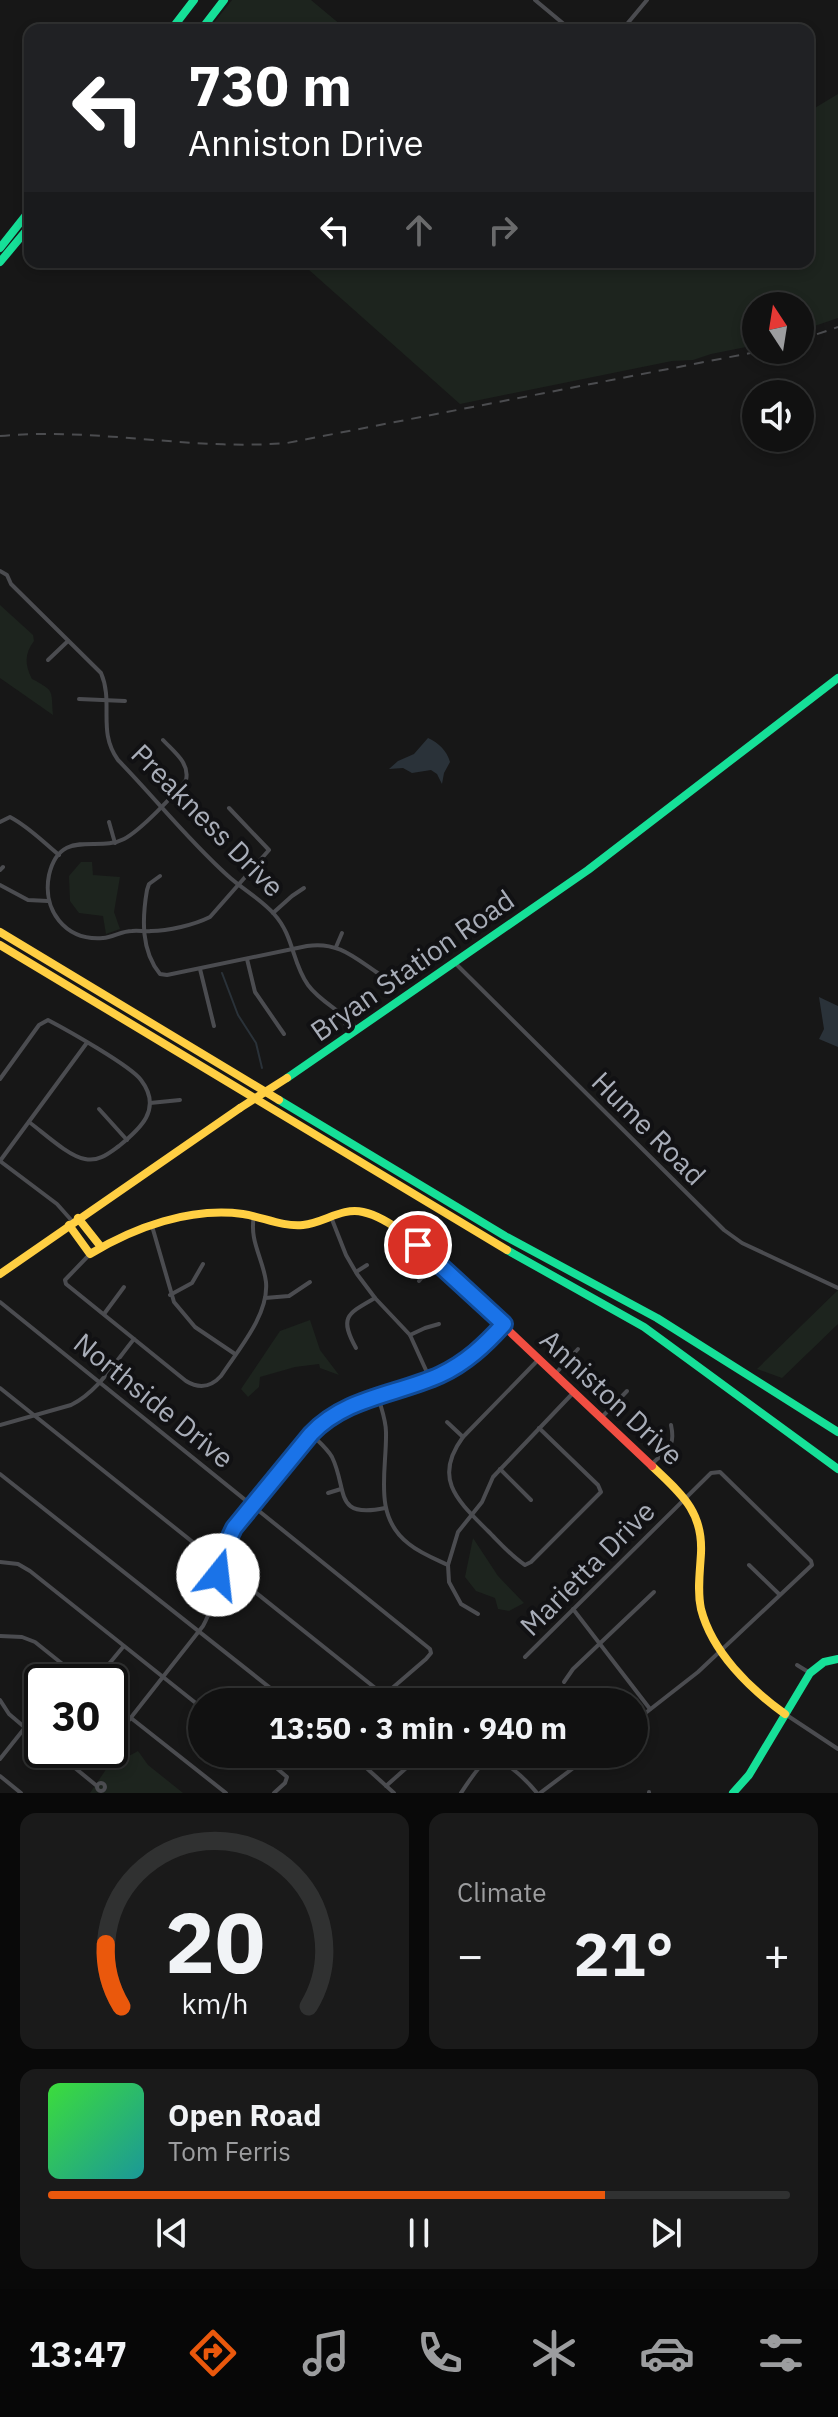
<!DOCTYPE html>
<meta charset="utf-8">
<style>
body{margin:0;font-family:"IBM Plex Sans",sans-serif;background:#1a1a1a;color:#f1f3f6;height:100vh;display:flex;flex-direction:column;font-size:30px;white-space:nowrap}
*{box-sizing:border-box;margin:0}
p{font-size:26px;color:#9c9d9f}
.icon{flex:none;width:44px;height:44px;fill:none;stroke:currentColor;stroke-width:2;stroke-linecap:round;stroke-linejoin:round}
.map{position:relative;height:1793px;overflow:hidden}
.side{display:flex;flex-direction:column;gap:20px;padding:20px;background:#090909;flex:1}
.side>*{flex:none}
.hud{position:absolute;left:24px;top:24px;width:790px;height:244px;border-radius:16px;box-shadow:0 4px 12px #0003,0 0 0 2px #303131;background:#202124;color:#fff;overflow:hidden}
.needle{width:52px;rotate:348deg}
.tools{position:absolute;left:742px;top:292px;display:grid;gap:16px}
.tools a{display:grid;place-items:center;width:72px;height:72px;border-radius:50%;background:#111;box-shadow:0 4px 12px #0003,0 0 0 2px #303131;font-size:40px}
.speed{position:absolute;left:24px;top:1664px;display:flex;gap:16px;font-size:40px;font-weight:700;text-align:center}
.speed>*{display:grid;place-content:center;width:104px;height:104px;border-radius:50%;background:#111;box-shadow:0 4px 12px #0003,0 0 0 2px #303131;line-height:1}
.speed .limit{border:4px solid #111;border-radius:12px;background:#fff;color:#111}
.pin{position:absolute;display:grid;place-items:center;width:68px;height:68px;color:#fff;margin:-34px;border:4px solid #fff;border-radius:50%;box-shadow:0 2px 8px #0007}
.me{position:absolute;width:88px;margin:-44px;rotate:16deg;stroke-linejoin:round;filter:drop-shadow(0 0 6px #0008)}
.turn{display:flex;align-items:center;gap:28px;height:168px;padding:0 32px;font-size:36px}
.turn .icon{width:104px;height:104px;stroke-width:2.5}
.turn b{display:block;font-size:56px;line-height:68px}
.lanes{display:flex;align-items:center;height:76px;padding:0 32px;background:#0003;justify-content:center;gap:40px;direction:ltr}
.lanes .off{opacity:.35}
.big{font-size:60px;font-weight:700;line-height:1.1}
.side .card{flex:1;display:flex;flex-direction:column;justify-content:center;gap:12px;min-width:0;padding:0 28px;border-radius:16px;background:#1a1a1a}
.side .dial{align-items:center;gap:0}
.dial svg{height:208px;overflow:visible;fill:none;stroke:#303131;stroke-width:7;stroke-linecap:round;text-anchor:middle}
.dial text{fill:#f1f3f6;stroke:none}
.song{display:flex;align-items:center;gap:24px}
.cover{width:96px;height:96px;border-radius:12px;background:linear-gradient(135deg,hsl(120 70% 55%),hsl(180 70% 35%))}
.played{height:8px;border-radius:4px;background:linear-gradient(90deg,#ea580c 75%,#303131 75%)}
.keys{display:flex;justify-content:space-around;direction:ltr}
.heat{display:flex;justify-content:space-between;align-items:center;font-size:44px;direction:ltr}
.side .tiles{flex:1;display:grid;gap:20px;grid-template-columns:1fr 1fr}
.card:last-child{grid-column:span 2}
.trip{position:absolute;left:188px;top:1688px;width:460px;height:80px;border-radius:40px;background:#111;box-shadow:0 4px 12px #0003,0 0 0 2px #303131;font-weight:700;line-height:80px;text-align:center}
.menu{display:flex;height:128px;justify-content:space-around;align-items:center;background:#070707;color:#9c9d9f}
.menu .icon{width:56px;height:56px}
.menu .on{color:#ea580c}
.menu b{font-size:36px;color:#f1f3f6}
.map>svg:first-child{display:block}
.green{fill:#1d241e}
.water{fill:#2a3239}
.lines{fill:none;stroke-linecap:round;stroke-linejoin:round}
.stream{stroke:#2a3239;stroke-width:2}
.street{stroke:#4b4c50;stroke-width:4}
.fast{stroke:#16e098;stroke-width:8}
.slow{stroke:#ffcf43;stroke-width:8}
.jam{stroke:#f24e42;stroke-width:8}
.rail{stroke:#4b4c4f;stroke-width:2;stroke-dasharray:10 8;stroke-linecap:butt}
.slow-bridge{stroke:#ffcf43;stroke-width:8}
.route-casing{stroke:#114b97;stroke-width:20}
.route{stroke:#1a73e8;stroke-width:14}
.labels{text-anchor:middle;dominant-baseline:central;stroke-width:8;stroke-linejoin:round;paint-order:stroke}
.street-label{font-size:28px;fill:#a8adb8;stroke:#111113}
</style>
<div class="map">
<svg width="838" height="1793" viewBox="0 0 838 1793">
<rect width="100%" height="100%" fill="#171717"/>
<g class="green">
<polygon points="232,0 311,0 347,30 208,30"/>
<polygon points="838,94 838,318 800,331 800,306 756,306 756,345 711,354 693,360 672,361 460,404 300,262 808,262 808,112"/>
<path d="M0,605l33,30 1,6c-10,13 -9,24 -2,38 23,12 19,11 21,36l-53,-37z"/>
<polygon points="81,862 92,862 93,875 120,877 114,912 120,929 106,934 103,916 79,913 70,901 69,876"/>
<polygon points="838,1290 838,1324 782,1378 757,1369"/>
<polygon points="310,1320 320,1350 339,1375 320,1368 319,1364 295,1367 260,1377 259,1387 248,1397 241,1389 280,1331"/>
<polygon points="473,1538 498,1576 524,1603 509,1611 498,1609 495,1598 476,1591 465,1577"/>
<polygon points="138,1751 148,1765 183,1793 90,1793 107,1768"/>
</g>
<g class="water">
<path d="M428,738c11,5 19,13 22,24l-6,11 -2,11 -5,-10 -6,-4 -19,3 -9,-5 -14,1 9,-8 16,-7z"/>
<polygon points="819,997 838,1006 838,1047 819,1039 824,1029"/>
</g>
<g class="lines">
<polyline class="stream" points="222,973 238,1015 256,1043 262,1068"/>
<g class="street">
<polyline points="535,0 571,30"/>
<polyline points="622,30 647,0"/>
<path d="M0,571l7,4 4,9 90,89c13,30 -4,58 17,87 37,38 70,80 109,115 15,14 34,24 47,39 20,22 18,49 34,71 14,19 36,26 49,45"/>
<polyline points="48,660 68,641"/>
<polyline points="79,699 125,701"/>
<path d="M163,740c11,12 27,23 23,40 -13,16 -45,50 -62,59 -26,14 -64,-12 -75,36 -7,35 16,66 54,63 10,-1 19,-7 29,-7 7,-1 13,1 19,0 17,0 43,-6 59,-14l59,-67 -40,-42"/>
<path d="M0,822l10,-5c19,10 32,24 49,38"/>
<polyline points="109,822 115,843"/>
<polyline points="0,870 3,867"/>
<path d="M160,876l-11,8 -2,6c-5,29 -6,61 13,84l7,1 140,-29c31,-5 48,12 72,28"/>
<polyline points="0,885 28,900 48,901"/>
<polyline points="273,913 292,896 304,888"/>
<polyline points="336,947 342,933"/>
<polyline points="247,959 255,992 284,1034"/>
<polyline points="455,963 724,1230 742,1243 838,1288"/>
<polyline points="200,969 214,1026"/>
<polyline points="336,1011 352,1033"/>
<path d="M0,1079l39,-54 9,-5c19,10 83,46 93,60 22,29 -1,49 -22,66 -10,7 -20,16 -34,13 -17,-3 -41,-26 -56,-37"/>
<polyline points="150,1103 180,1100"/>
<polyline points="99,1109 127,1140"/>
<polyline points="0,1161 86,1044"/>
<polyline points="0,1161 57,1204 73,1222"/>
<polyline points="331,1217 346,1255 357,1274 375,1298 410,1335 430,1379"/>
<polyline points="152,1226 174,1302 195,1327 235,1354"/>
<path d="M90,1254l-25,26 1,4 120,97c13,8 25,6 35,-5 17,-26 48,-61 45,-94 -3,-24 -17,-41 -12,-66"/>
<polyline points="356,1272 367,1265"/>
<polyline points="419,1281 435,1262"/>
<polyline points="170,1295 192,1283 203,1264"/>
<polyline points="265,1298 289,1296 310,1282"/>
<polyline points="0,1302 430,1649 431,1653 426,1659 376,1702"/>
<polyline points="104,1314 124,1287"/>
<polyline points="410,1335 425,1328 439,1324"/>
<path d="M356,1348c-17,-31 -9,-34 19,-50"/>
<path d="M538,1360l-75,77c-31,42 -5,64 25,94 12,12 23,25 37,34l6,-3 70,-70 -3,-7 -59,-57"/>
<polyline points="556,1373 578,1349"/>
<polyline points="0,1388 384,1695"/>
<path d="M378,1396c3,12 8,24 8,36 1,39 -14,84 23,112 11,9 26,15 39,21"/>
<polyline points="602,1417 627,1391"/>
<polyline points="447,1422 463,1437"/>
<path d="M0,1425l71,-20c27,-13 44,-43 63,-66"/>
<path d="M311,1434c7,7 16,14 21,23 16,33 1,62 53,51"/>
<path d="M652,1464c15,-15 24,-16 19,-39"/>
<polyline points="500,1469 531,1500"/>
<polyline points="0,1474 288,1702"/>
<polyline points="328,1493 341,1489"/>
<polyline points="0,1562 18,1564 30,1571 202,1708"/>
<polyline points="749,1565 779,1594"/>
<polyline points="573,1609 650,1709"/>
<polyline points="478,1614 461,1604 449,1582 448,1565 458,1532 482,1502 493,1477 573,1393"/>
<polyline points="0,1636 22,1637 35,1642 85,1682"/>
<polyline points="525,1657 711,1473 720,1472 811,1561 812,1565 698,1672 634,1722"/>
<polyline points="797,1665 810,1673"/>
<polyline points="94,1682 123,1647"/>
<polyline points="564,1682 573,1669 654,1592"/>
<polyline points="0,1700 9,1714 42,1742"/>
<polyline points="482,1702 492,1698 502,1702"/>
<polyline points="785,1714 838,1749"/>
<polyline points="131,1718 226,1793"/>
<path d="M110,1734l19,-14 74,-94c16,-28 13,-63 27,-92l85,-105c36,-33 83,-35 125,-54 25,-12 44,-30 63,-50"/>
<polyline points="53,1750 97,1786"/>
<polyline points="260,1754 287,1777 285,1783 274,1793"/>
<polyline points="351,1754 394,1793"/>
<polyline points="0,1759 39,1710"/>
<polyline points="71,1765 83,1750"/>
<polyline points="0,1776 21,1793"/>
<circle cx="101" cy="1787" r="4"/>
<polyline points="386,1786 422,1754"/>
<polyline points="649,1792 649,1793"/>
<path d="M461,1793c7,-10 15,-24 24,-31 14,-11 43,20 52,31"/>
<polyline points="540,1793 592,1754"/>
</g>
<g class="fast">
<polyline points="171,30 194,0"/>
<polyline points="201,30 224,0"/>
<polyline points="0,248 30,210"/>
<polyline points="0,262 30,226"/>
<polyline points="287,1078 588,870 838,678"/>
<polyline points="279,1100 505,1236 657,1318 838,1432"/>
<polyline points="507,1250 644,1327 838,1469"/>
<polyline points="733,1793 749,1775 810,1673 824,1662 838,1659"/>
</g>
<g class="slow">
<polyline points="0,932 279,1100"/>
<polyline points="0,945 507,1250"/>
<polyline points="78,1218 101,1247"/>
<path d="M69,1225l21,29c45,-27 100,-47 153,-40 20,3 39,13 60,11 21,-2 39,-18 60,-13 32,7 66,43 89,65"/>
<polyline points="0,1274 240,1108"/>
<path d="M652,1466c28,27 51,44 49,87 -1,19 -4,38 0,56 11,43 49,80 84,105"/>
</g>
<polyline class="jam" points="452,1277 652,1466"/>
<g class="rail">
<polyline points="800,340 838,327"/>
<path d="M0,436c96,-9 191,15 287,7l479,-93"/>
</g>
<polyline class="slow-bridge" points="240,1108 287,1078"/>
</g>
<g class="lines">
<g class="route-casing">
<path id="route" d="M218,1575l6,-26 10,-21 77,-94c35,-37 85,-39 129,-59 26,-12 45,-30 64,-51l-86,-79"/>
</g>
<use href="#route" class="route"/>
</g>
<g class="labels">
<g class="street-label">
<text transform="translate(208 820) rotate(45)">Preakness Drive</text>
<text transform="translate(412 965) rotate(-35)">Bryan Station Road</text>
<text transform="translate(649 1128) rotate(45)">Hume Road</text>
<text transform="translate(612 1397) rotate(43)">Anniston Drive</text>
<text transform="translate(154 1400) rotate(39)">Northside Drive</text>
<text transform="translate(587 1568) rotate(-45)">Marietta Drive</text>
</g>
</g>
</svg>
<div class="tools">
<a><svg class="needle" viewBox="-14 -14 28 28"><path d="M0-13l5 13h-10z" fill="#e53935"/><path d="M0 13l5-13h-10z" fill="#9c9d9f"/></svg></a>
<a><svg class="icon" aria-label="sound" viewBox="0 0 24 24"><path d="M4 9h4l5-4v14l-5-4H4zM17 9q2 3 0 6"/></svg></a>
</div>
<div class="speed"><div class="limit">30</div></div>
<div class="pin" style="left:418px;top:1245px;background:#d93025"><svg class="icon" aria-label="arrive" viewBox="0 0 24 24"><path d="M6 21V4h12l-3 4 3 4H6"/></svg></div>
<svg class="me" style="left:218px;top:1575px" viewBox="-20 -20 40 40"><circle r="19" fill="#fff"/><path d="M0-13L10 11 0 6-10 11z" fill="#1a73e8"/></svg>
<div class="trip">13:50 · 3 min · 940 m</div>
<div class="hud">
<div class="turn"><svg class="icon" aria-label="left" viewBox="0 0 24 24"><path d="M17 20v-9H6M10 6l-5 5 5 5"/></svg><div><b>730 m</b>Anniston Drive</div></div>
<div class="lanes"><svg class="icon" aria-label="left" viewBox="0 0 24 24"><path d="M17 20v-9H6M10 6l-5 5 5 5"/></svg><svg class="icon off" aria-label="ahead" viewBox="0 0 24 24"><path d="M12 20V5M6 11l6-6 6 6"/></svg><svg class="icon off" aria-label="right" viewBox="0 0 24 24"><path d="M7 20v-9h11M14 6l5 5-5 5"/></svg></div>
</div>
</div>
<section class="side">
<div class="tiles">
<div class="card dial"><svg viewBox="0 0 100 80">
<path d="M14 69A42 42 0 1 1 86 69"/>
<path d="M14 69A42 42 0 0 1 8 45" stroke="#ea580c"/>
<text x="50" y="56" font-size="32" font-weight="700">20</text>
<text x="50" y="72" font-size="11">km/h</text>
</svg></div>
<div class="card"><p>Climate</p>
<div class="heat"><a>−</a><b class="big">21°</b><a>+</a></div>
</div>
<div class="card">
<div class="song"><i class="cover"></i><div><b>Open Road</b><p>Tom Ferris</p></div></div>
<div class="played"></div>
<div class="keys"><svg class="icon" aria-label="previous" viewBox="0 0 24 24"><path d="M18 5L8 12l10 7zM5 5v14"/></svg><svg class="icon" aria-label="pause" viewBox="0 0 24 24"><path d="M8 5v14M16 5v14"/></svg><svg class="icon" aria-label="next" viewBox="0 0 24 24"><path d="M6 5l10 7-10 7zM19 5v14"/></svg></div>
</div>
</div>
</section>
<nav class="menu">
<b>13:47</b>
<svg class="icon on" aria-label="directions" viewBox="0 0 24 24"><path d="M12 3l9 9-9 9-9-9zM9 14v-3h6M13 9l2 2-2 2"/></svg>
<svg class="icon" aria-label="music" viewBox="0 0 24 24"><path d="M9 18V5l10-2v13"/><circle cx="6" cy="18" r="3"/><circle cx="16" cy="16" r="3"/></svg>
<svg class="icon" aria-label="phone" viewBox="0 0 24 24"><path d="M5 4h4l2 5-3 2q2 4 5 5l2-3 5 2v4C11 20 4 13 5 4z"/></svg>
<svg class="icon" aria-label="climate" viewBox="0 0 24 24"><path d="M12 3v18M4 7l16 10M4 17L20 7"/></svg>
<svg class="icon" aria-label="car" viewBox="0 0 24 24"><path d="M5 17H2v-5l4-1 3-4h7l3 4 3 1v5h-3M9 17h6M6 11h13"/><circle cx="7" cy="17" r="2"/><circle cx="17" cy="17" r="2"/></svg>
<svg class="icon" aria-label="filters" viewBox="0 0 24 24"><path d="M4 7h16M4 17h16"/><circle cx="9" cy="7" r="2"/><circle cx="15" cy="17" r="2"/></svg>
</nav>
